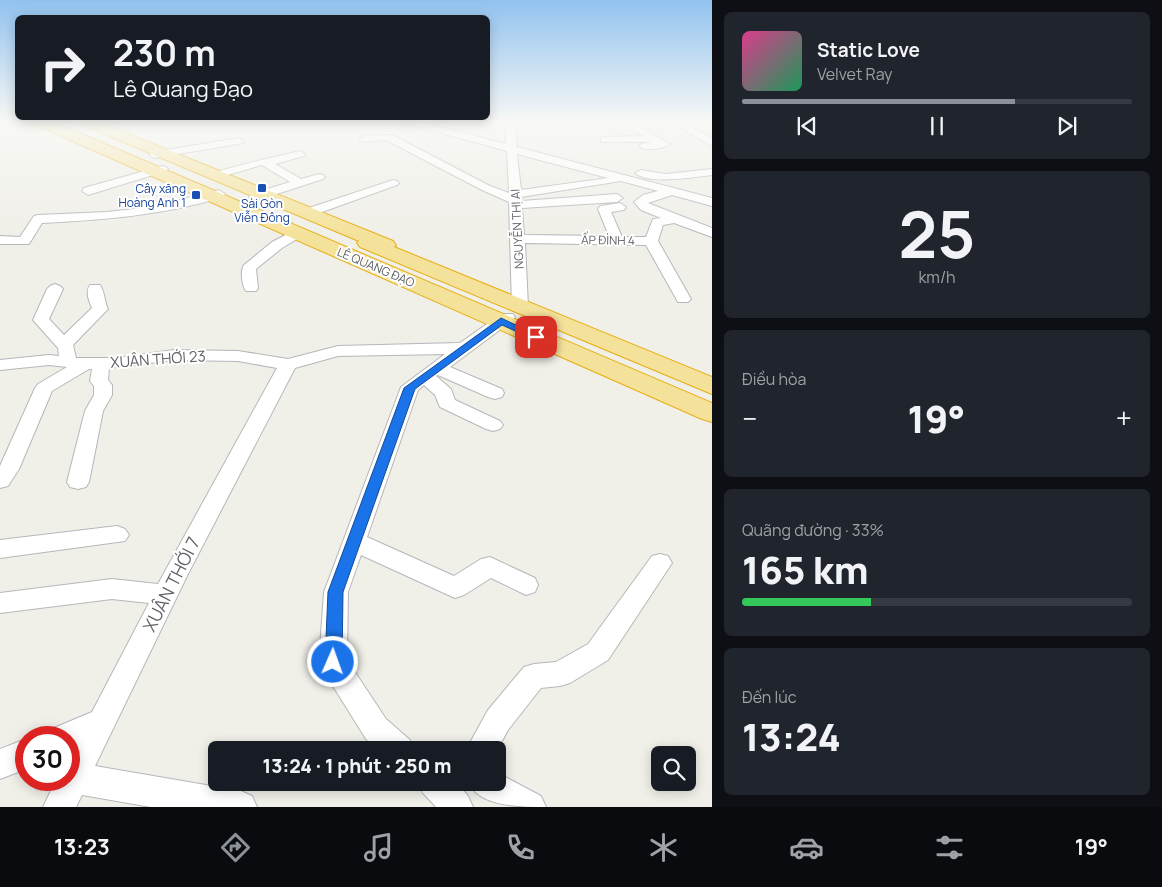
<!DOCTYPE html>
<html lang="vi">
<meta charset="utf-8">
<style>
body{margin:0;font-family:Manrope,sans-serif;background:#20242c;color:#f1f3f6;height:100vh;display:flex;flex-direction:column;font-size:19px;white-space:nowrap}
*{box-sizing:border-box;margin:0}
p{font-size:16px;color:#9ea1a6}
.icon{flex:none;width:28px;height:28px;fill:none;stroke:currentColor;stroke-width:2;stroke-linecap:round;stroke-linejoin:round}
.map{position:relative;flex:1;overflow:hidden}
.details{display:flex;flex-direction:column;gap:12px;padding:12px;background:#0d0f14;width:450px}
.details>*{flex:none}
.hud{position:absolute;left:15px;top:15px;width:475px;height:105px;border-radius:8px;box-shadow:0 2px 12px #0003;background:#171b24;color:#f1f3f6;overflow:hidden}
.buttons{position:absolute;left:651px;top:746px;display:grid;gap:10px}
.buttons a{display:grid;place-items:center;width:45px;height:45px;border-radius:8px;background:#171b24;box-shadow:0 2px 12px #0003;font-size:25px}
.speed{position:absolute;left:15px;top:726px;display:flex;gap:10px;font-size:25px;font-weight:700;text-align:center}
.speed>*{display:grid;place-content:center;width:65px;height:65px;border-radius:50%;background:#171b24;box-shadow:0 2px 12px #0003;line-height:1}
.speed .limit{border:8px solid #d22;background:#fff;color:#111}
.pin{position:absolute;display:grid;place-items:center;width:42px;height:42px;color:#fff;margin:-21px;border-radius:10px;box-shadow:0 2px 8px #0006}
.me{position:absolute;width:55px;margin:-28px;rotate:2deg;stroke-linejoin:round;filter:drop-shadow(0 0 4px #0008)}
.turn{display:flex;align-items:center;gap:18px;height:105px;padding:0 15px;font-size:22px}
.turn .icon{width:65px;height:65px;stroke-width:2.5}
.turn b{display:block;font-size:35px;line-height:42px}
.big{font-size:38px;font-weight:800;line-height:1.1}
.details .tile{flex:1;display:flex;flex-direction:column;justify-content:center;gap:8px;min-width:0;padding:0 18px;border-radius:8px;background:#20242c}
.details .dial{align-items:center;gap:0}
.dial b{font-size:65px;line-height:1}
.song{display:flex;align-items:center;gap:15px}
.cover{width:60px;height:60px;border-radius:8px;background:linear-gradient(135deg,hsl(330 70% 55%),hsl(150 70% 35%))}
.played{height:5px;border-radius:2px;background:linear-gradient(90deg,#8c9099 70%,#363941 70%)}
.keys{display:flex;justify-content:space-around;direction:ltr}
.heat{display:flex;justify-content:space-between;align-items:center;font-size:28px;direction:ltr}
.charge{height:8px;border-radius:4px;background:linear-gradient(90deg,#34c759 33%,#363941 0)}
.trip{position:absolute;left:208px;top:741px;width:298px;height:50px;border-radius:8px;background:#171b24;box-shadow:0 2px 12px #0003;font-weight:800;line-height:50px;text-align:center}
.dock{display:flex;height:80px;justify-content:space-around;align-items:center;background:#090b0e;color:#9ea1a6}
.dock .icon{width:35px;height:35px}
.dock .active{color:#8c9099}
.dock b{font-size:22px;color:#f1f3f6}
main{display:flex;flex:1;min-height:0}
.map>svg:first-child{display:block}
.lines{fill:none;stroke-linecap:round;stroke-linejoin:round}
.minor-casing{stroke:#b5b7bb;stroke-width:2}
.highway-casing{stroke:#e7ae12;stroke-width:2}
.minor{fill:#fff;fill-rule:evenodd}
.highway{fill:#f5e29a;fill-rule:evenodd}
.route{fill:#1a73e8;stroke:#114b97}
.transit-dot{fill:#1a4fb4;stroke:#fff;stroke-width:2}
.labels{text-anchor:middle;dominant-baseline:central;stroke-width:4;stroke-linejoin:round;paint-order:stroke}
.far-transit-label{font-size:12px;fill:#164399;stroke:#fff;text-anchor:end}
.far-street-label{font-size:12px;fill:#5f6267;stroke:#fff}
.street-label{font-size:15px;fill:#5f6267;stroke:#fff}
.near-street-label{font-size:18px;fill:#5f6267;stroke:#fff}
</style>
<main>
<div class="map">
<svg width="712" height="807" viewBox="0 0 712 807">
<rect width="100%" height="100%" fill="#f0efe8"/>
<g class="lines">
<g class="minor-casing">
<g id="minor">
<path d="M402,121h16l88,23 -1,-23h10l2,26 195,51v8l-40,-11 -24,8 64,25v9l-38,-14 -11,2 -5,16 33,58 -3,3h-10l-32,-57 -121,-2 3,64 -2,3h-12l-2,-3 -3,-105 -27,-12 -96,-50 -22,2 -5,-3 5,-3 28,-1 98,51 19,7 -2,-42 -103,-28zM517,154l91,24 -87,12zM621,181l37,10 -15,4 -9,7 7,8 20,8 -8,1 -7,18h-24l-11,-25 13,-2 2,-3 -6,-4 -20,3 -2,3 11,27 -85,-1 -2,-27 95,-6 6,-4 -6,-4 -96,7v-4z"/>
<path d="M586,121h56l-6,3 34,20c-6,5 -21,6 -29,4l-1,-2 1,-2 12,-2h-52v-4l4,-1 39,-1 -21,-11 -19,1 -16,-3z"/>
<polygon points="669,121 681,121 712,139 712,146"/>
<polygon points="239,138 244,141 243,143 154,158 149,155 154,152"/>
<path d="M300,151l5,3 -1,2 -29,8 26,15 18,-5 4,1 2,2 -2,2 -68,22 -4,-1 -2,-3 2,-3 39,-12 -28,-17 -45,13 -6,-3 2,-2c30,-9 57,-15 87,-22z"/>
<polygon points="162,166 166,167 168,169 166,171 88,195 82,191 84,188"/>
<path d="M712,169v6c-18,2 -63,10 -77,-2l6,-3 25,4z"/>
<polygon points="393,180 397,181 399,183 397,185 311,216 303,216 301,213 303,210"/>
<path d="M219,190l6,4 -2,3c-59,18 -119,23 -181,26l-13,21h-29v-8l20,1 14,-21 4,-1 69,-3 45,-5z"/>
<path d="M297,229l5,1 2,3 -2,3 -20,12 -26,21 2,19 -2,3h-10c-4,-6 -6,-20 -2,-26l28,-23z"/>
<path d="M55,284l5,2 3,3 -14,30 15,16 28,-27c-3,-7 -7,-16 -2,-23h10c5,7 4,16 8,24l-35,36 3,13h40l58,-8 64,1 50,8 50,-13 122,-3 41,-29h12l2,3 -2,3 -63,47 52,22 2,4 -2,4 -7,2 -7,-2 -50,-22 -2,1 15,13 4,11 45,21 3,4 -3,4 -7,2 -7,-2 -46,-22 -5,-12 -11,-10 -6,5 -51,147 87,39 27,-17 9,-2 45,21 3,7 -3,7 -9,3 -35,-17 -27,17 -9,3 -94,-43 -13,37 -1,68 39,59 24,21 4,10h-37l-11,-11 -43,-69 -4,-8 5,-70 77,-205 44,-33 -107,2 -43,12 -107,206 -93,192 146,25 11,5 5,11h-106l-69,-12 -6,12h-33l13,-27h13v-24l3,-7 -3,1v-12h-20l5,-10 38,-16 57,-109 -37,-4 -112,14v-20l112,-14 46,5 119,-216 -39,-7 -64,-1 -65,8 -1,12 4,5v10l-9,16 -14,71 -3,5 -8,2 -8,-2 -3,-5 18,-71 9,-16v-9l-4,-5 2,-12h-3l-37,22 -33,78 -11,17 -8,2v-22l35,-78 3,-4 29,-17 -18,-2 -49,5v-10l49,-5 10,1 -1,-8 -25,-28 14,-31 3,-3z"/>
<polygon points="117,526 125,529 129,535 125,541 0,558 0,540"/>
<polygon points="660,554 668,556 672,563 608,660 570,683 560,686 541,688 508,730 496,752 496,750 466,750 488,710 524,667 534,664 556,662 588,644 652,556"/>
<polygon points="26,739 26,769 0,779 0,749"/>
<path d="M496,772l45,24 5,11c-27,0 -66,0 -78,-25h28z"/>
<polygon points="419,782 456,782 468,796 473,807 436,807 423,793"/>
</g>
</g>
<g class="highway-casing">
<g id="highway">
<polygon points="32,121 51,121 712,403 712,422 702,419 34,124"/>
<polygon points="96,121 393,241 396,245 394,247 712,377 712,394 360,247 357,243 359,241 90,128 88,125 90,122"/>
</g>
</g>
<use href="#minor" class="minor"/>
<use href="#highway" class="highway"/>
</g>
<linearGradient id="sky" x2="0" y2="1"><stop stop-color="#91c2ef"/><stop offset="0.52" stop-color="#f8f8f5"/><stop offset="1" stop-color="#f8f8f5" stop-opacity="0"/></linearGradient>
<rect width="712" height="234" fill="url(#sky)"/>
<polygon class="route" points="501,318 541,337 536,340 533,339 502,325 415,389 343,592 342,662 339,667 333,669 327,667 325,662 328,592 404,388"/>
<g class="transit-dot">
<rect x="257" y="183" width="10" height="10" rx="2.5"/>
<rect x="191" y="190" width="10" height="10" rx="2.5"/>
</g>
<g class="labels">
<g class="far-transit-label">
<text x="186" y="188">Cây xăng<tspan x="186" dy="14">Hoàng Anh 1</tspan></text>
<text x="262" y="203" text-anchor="middle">Sài Gòn<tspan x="262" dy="14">Viễn Đông</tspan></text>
</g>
<g class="far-street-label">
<text transform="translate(517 229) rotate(-93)">NGUYỄN THỊ AI</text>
<text transform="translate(608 240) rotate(1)">ẤP ĐÌNH 4</text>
<text transform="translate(376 267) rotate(23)">LÊ QUANG ĐẠO</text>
</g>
<g class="street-label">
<text transform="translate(158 359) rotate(-4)">XUÂN THỚI 23</text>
</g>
<g class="near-street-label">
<text transform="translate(171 584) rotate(-63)">XUÂN THỚI 7</text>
</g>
</g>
</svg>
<div class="buttons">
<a><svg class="icon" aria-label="search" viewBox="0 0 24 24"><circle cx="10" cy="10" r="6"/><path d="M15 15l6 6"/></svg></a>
</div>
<div class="speed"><div class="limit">30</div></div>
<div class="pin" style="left:536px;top:337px;background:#d93025"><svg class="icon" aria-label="arrive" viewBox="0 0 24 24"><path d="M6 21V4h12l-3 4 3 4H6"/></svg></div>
<svg class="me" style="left:333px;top:662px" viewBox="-20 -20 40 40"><circle r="17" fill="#1a73e8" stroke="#fff" stroke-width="3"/><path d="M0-11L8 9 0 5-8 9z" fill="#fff"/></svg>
<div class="trip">13:24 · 1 phút · 250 m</div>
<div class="hud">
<div class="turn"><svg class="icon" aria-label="right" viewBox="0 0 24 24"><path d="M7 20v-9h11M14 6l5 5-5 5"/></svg><div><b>230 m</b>Lê Quang Đạo</div></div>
</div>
</div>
<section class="details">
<div class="tile">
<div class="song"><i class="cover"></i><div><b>Static Love</b><p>Velvet Ray</p></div></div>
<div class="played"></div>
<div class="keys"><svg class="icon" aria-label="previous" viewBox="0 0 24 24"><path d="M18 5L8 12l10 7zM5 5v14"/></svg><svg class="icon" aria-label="pause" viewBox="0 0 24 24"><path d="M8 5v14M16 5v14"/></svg><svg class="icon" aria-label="next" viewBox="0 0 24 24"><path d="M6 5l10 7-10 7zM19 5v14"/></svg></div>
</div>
<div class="tile dial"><b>25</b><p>km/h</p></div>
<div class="tile"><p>Điều hòa</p>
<div class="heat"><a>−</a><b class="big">19°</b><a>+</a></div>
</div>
<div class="tile"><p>Quãng đường · 33%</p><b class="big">165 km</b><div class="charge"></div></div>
<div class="tile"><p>Đến lúc</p><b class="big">13:24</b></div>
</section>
</main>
<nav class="dock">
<b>13:23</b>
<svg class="icon active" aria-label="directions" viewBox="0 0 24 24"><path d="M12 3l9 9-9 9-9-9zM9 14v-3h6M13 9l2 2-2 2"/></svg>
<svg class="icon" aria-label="music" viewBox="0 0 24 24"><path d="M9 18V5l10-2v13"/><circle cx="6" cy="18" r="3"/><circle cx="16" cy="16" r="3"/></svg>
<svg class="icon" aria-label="phone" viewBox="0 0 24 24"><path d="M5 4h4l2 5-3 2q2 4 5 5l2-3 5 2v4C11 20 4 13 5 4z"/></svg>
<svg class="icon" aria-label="climate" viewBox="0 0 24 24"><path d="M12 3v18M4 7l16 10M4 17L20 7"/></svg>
<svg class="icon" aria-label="car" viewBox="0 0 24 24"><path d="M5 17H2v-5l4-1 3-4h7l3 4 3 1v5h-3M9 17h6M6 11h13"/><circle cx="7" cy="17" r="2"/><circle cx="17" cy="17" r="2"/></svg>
<svg class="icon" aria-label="filters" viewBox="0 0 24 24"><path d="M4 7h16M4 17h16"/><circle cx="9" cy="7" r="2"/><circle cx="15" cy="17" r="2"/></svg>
<b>19°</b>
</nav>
